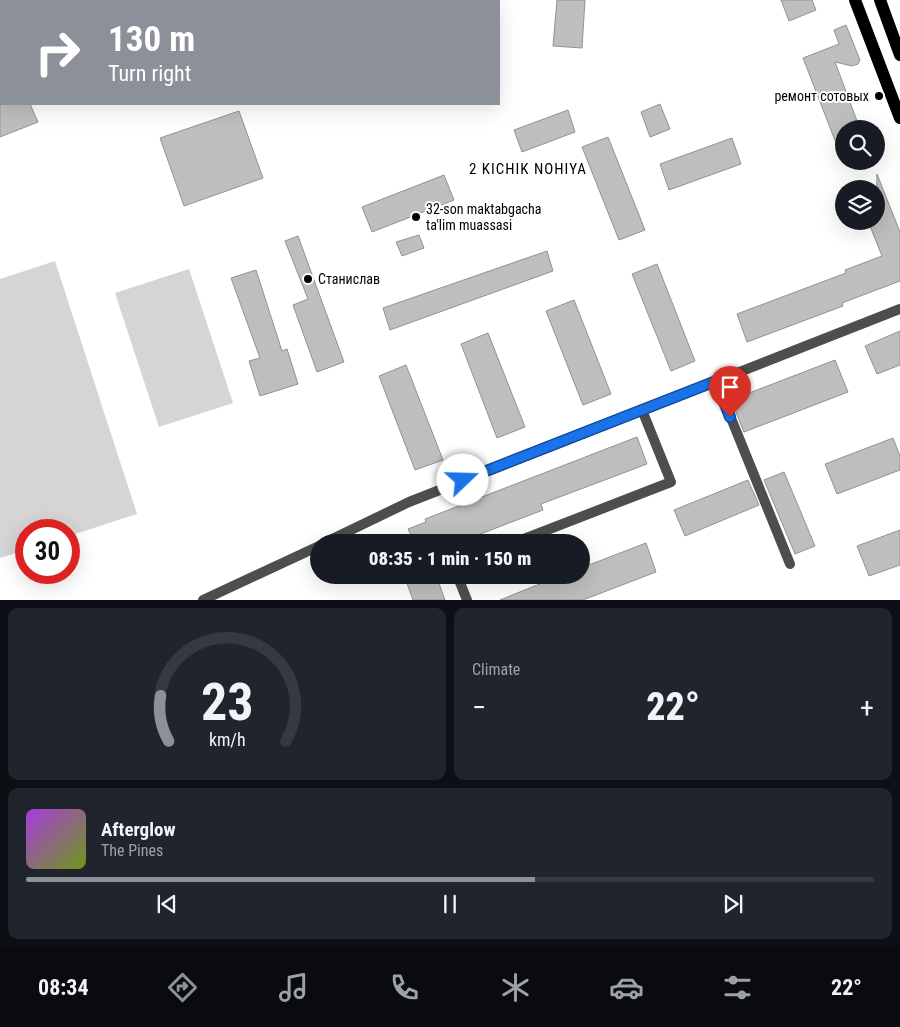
<!DOCTYPE html>
<meta charset="utf-8">
<style>
body{margin:0;font-family:"Roboto Condensed",sans-serif;background:#20242c;color:#f1f3f6;height:100vh;display:flex;flex-direction:column;font-size:19px;white-space:nowrap}
*{box-sizing:border-box;margin:0}
p{font-size:16px;color:#9ea1a6}
.icon{flex:none;width:28px;height:28px;fill:none;stroke:currentColor;stroke-width:2;stroke-linecap:round;stroke-linejoin:round}
.map{position:relative;height:600px;overflow:hidden}
.details{display:flex;flex-direction:column;gap:8px;padding:8px;background:#0d0f14;flex:1}
.details>*{flex:none}
.hud{position:absolute;left:0px;top:0px;width:500px;height:105px;box-shadow:0 5px 20px #0002;background:#8c9099;color:#fff;overflow:hidden}
.controls{position:absolute;left:835px;top:120px;display:grid;gap:10px}
.controls a{display:grid;place-items:center;width:50px;height:50px;border-radius:50%;background:#171b24;box-shadow:0 5px 20px #0002;font-size:25px}
.speed{position:absolute;left:15px;top:519px;display:flex;gap:10px;font-size:25px;font-weight:700;text-align:center}
.speed>*{display:grid;place-content:center;width:65px;height:65px;border-radius:50%;background:#171b24;box-shadow:0 5px 20px #0002;line-height:1}
.speed .limit{border:8px solid #d22;background:#fff;color:#111}
.pin{position:absolute;display:grid;place-items:center;width:42px;height:42px;color:#fff;margin:-51px -21px;border-radius:50% 50% 50% 0;rotate:-45deg;box-shadow:0 0 5px #0007}
.pin .icon{rotate:45deg}
.me{position:absolute;width:55px;margin:-28px;rotate:69deg;stroke-linejoin:round;filter:drop-shadow(0 0 4px #0008)}
.turn{display:flex;align-items:center;gap:18px;height:105px;padding:0 25px;font-size:22px}
.turn .icon{width:65px;height:65px;stroke-width:2.5}
.turn b{display:block;font-size:35px;line-height:42px}
.big{font-size:38px;font-weight:800;line-height:1.1}
.details .card{flex:1;display:flex;flex-direction:column;justify-content:center;gap:8px;min-width:0;padding:0 18px;border-radius:10px;background:#20242c}
.details .dial{align-items:center;gap:0}
.dial svg{height:130px;overflow:visible;fill:none;stroke:#363941;stroke-width:7;stroke-linecap:round;text-anchor:middle}
.dial text{fill:#f1f3f6;stroke:none}
.song{display:flex;align-items:center;gap:15px}
.cover{width:60px;height:60px;border-radius:8px;background:linear-gradient(135deg,hsl(280 70% 55%),hsl(80 70% 35%))}
.played{height:5px;border-radius:2px;background:linear-gradient(90deg,#8c9099 60%,#363941 60%)}
.keys{display:flex;justify-content:space-around;direction:ltr}
.heat{display:flex;justify-content:space-between;align-items:center;font-size:28px;direction:ltr}
.details .tiles{flex:1;display:grid;gap:8px;grid-template-columns:1fr 1fr}
.card:last-child{grid-column:span 2}
.trip{position:absolute;left:310px;top:534px;width:280px;height:50px;border-radius:25px;background:#171b24;box-shadow:0 5px 20px #0002;font-weight:800;line-height:50px;text-align:center}
.tab-bar{display:flex;height:80px;justify-content:space-around;align-items:center;background:#090b0e;color:#9ea1a6}
.tab-bar .icon{width:35px;height:35px}
.tab-bar .selected{color:#8c9099}
.tab-bar b{font-size:22px;color:#f1f3f6}
.map>svg:first-child{display:block}
.green{fill:#d5d5d5}
.building{fill:#bebebe;stroke:#929292}
.lines{fill:none;stroke-linecap:round;stroke-linejoin:round}
.minor{stroke:#4e4e4e;stroke-width:10}
.primary{stroke:#000;stroke-width:12}
.route-casing{stroke:#114b97;stroke-width:12}
.route{stroke:#1a73e8;stroke-width:9}
.poi-dot{fill:#000;stroke:#fff;stroke-width:2}
.labels{text-anchor:middle;dominant-baseline:central;stroke-width:4;stroke-linejoin:round;paint-order:stroke}
.poi-label{font-size:14px;fill:#000;stroke:#fff;text-anchor:start}
.neighbourhood-label{font-size:15px;letter-spacing:1px;fill:#000;stroke:#fff}
</style>
<div class="map">
<svg width="900" height="600" viewBox="0 0 900 600">
<rect width="100%" height="100%" fill="#fff"/>
<g class="green">
<polygon points="55,261 137,514 69,536 69,530 26,530 26,550 0,558 0,279"/>
<polygon points="189,269 233,403 159,427 115,293"/>
</g>
<g class="building">
<polygon points="557,0 585,0 582,48 553,46"/>
<polygon points="781,0 812,0 816,10 789,21"/>
<polygon points="846,25 860,60 858,64 852,66 835,62 860,129 844,129 843,161 803,58 839,44 834,30"/>
<polygon points="0,104 30,104 38,122 0,137"/>
<polygon points="660,104 670,129 650,137 641,112"/>
<polygon points="568,110 575,132 522,152 514,130"/>
<polygon points="239,111 263,178 184,206 160,138"/>
<polygon points="608,137 645,230 619,240 582,147"/>
<polygon points="732,138 741,164 669,190 660,164"/>
<polygon points="877,174 900,232 900,281 842,303 843,306 747,342 737,314 846,273 845,270 882,256 868,221 876,221"/>
<polygon points="444,175 454,200 372,232 362,207"/>
<polygon points="419,235 424,248 402,256 396,242"/>
<polygon points="298,236 344,362 317,372 293,305 308,299 285,241"/>
<polygon points="547,251 553,271 390,330 383,308"/>
<polygon points="657,264 695,361 671,371 632,274"/>
<polygon points="256,270 282,351 287,349 298,384 260,396 249,361 260,358 231,278"/>
<polygon points="574,300 611,394 583,405 546,311"/>
<polygon points="900,331 900,365 877,374 865,346"/>
<polygon points="488,333 525,427 497,438 461,344"/>
<polygon points="835,360 848,392 744,432 731,400"/>
<polygon points="406,365 443,460 415,470 379,376"/>
<polygon points="637,437 647,464 541,504 543,510 470,538 468,534 448,542 414,542 408,529 426,522 425,519"/>
<polygon points="893,438 900,456 900,470 837,494 825,464"/>
<polygon points="784,472 815,546 795,554 764,480"/>
<polygon points="748,480 759,505 685,536 674,510"/>
<polygon points="900,530 900,565 869,576 857,546"/>
<polygon points="646,543 656,572 583,600 500,600 562,575 581,575 581,568"/>
<polygon points="404,575 436,575 445,600 413,600"/>
</g>
<g class="lines">
<g class="minor">
<polyline points="716,381 790,564"/>
<polyline points="326,542 409,502 900,309"/>
<polyline points="516,542 671,482 642,410"/>
<polyline points="457,575 467,600"/>
<polyline points="203,600 319,546"/>
</g>
<g class="primary">
<polyline points="855,0 900,118"/>
<polyline points="880,0 900,55"/>
</g>
</g>
<g class="lines">
<g class="route-casing">
<polyline id="route" points="463,480 716,381 730,417"/>
</g>
<use href="#route" class="route"/>
</g>
<g class="poi-dot">
<circle cx="879" cy="96" r="5"/>
<circle cx="416" cy="217" r="5"/>
<circle cx="308" cy="279" r="5"/>
</g>
<g class="labels">
<g class="poi-label">
<text x="869" y="96" text-anchor="end">ремонт сотовых</text>
<text x="426" y="209">32-son maktabgacha<tspan x="426" dy="16">ta'lim muassasi</tspan></text>
<text x="318" y="279">Станислав</text>
</g>
<g class="neighbourhood-label">
<text x="528" y="169">2 KICHIK NOHIYA</text>
</g>
</g>
</svg>
<div class="controls">
<a><svg class="icon" aria-label="search" viewBox="0 0 24 24"><circle cx="10" cy="10" r="6"/><path d="M15 15l6 6"/></svg></a>
<a><svg class="icon" aria-label="layers" viewBox="0 0 24 24"><path d="M12 4l9 5-9 5-9-5zM3 14l9 5 9-5"/></svg></a>
</div>
<div class="speed"><div class="limit">30</div></div>
<div class="pin" style="left:730px;top:417px;background:#d93025"><svg class="icon" aria-label="arrive" viewBox="0 0 24 24"><path d="M6 21V4h12l-3 4 3 4H6"/></svg></div>
<svg class="me" style="left:463px;top:480px" viewBox="-20 -20 40 40"><circle r="19" fill="#fff"/><path d="M0-13L10 11 0 6-10 11z" fill="#1a73e8"/></svg>
<div class="trip">08:35 · 1 min · 150 m</div>
<div class="hud">
<div class="turn"><svg class="icon" aria-label="right" viewBox="0 0 24 24"><path d="M7 20v-9h11M14 6l5 5-5 5"/></svg><div><b>130 m</b>Turn right</div></div>
</div>
</div>
<section class="details">
<div class="tiles">
<div class="card dial"><svg viewBox="0 0 100 80">
<path d="M14 69A42 42 0 1 1 86 69"/>
<path d="M14 69A42 42 0 0 1 9 41" stroke="#8c9099"/>
<text x="50" y="56" font-size="32" font-weight="700">23</text>
<text x="50" y="72" font-size="11">km/h</text>
</svg></div>
<div class="card"><p>Climate</p>
<div class="heat"><a>−</a><b class="big">22°</b><a>+</a></div>
</div>
<div class="card">
<div class="song"><i class="cover"></i><div><b>Afterglow</b><p>The Pines</p></div></div>
<div class="played"></div>
<div class="keys"><svg class="icon" aria-label="previous" viewBox="0 0 24 24"><path d="M18 5L8 12l10 7zM5 5v14"/></svg><svg class="icon" aria-label="pause" viewBox="0 0 24 24"><path d="M8 5v14M16 5v14"/></svg><svg class="icon" aria-label="next" viewBox="0 0 24 24"><path d="M6 5l10 7-10 7zM19 5v14"/></svg></div>
</div>
</div>
</section>
<nav class="tab-bar">
<b>08:34</b>
<svg class="icon selected" aria-label="directions" viewBox="0 0 24 24"><path d="M12 3l9 9-9 9-9-9zM9 14v-3h6M13 9l2 2-2 2"/></svg>
<svg class="icon" aria-label="music" viewBox="0 0 24 24"><path d="M9 18V5l10-2v13"/><circle cx="6" cy="18" r="3"/><circle cx="16" cy="16" r="3"/></svg>
<svg class="icon" aria-label="phone" viewBox="0 0 24 24"><path d="M5 4h4l2 5-3 2q2 4 5 5l2-3 5 2v4C11 20 4 13 5 4z"/></svg>
<svg class="icon" aria-label="climate" viewBox="0 0 24 24"><path d="M12 3v18M4 7l16 10M4 17L20 7"/></svg>
<svg class="icon" aria-label="car" viewBox="0 0 24 24"><path d="M5 17H2v-5l4-1 3-4h7l3 4 3 1v5h-3M9 17h6M6 11h13"/><circle cx="7" cy="17" r="2"/><circle cx="17" cy="17" r="2"/></svg>
<svg class="icon" aria-label="filters" viewBox="0 0 24 24"><path d="M4 7h16M4 17h16"/><circle cx="9" cy="7" r="2"/><circle cx="15" cy="17" r="2"/></svg>
<b>22°</b>
</nav>
